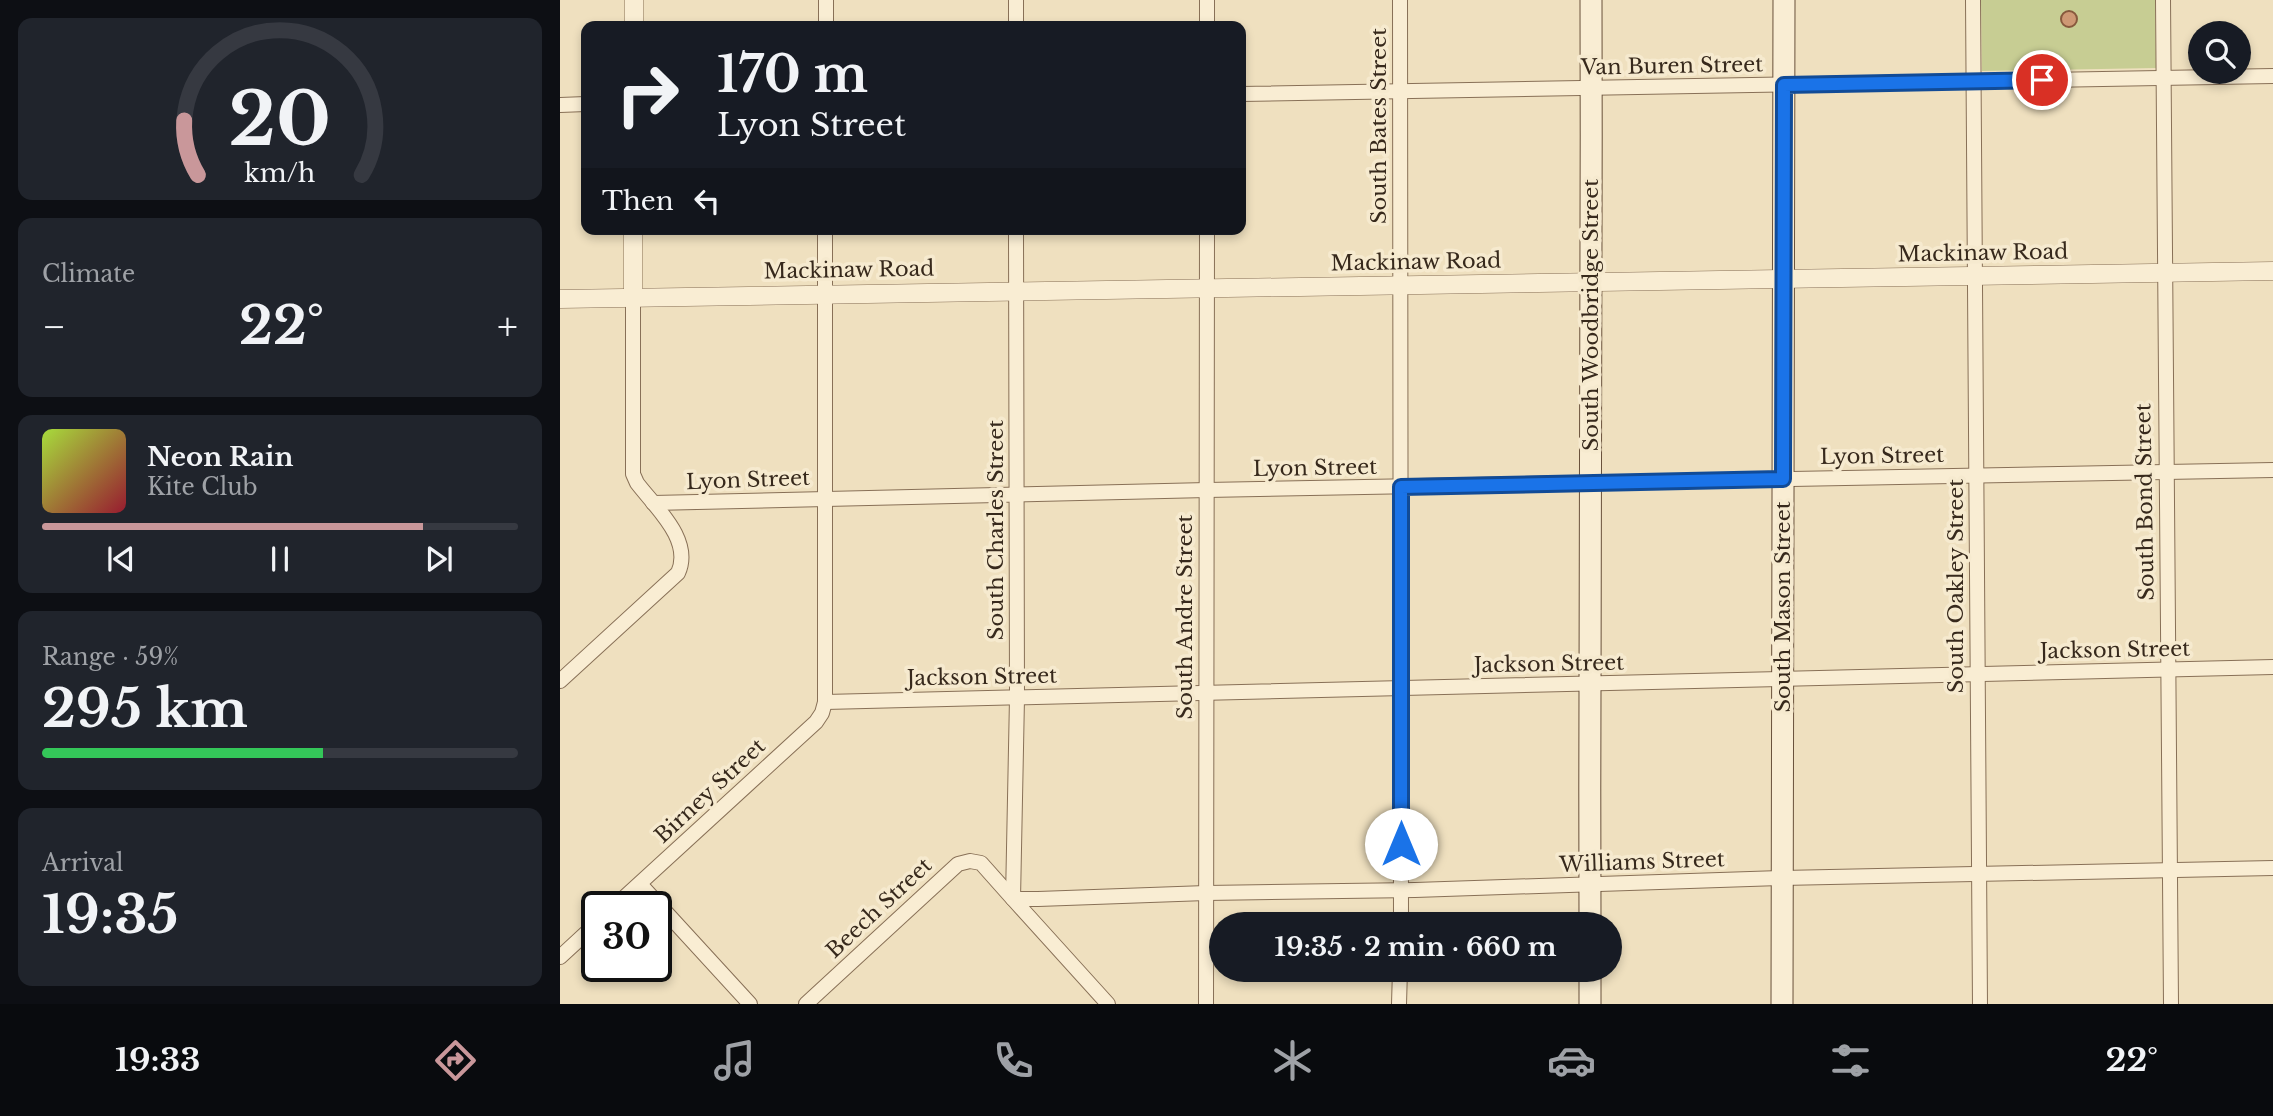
<!DOCTYPE html>
<meta charset="utf-8">
<style>
body{margin:0;font-family:"Libre Baskerville",serif;background:#20242c;color:#f1f3f6;height:100vh;display:flex;flex-direction:column;font-size:26px;white-space:nowrap}
*{box-sizing:border-box;margin:0}
p{font-size:23px;color:#9ea1a6}
.icon{flex:none;width:38px;height:38px;fill:none;stroke:currentColor;stroke-width:2;stroke-linecap:round;stroke-linejoin:round}
.map{position:relative;flex:1;overflow:hidden}
.details{display:flex;flex-direction:column;gap:18px;padding:18px;background:#0d0f14;width:560px}
.details>*{flex:none}
.top-card{position:absolute;left:21px;top:21px;width:665px;height:214px;border-radius:14px;box-shadow:0 4px 10px #0003;background:#171b24;color:#f1f3f6;overflow:hidden}
.controls{position:absolute;left:1628px;top:21px;display:grid;gap:14px}
.controls a{display:grid;place-items:center;width:63px;height:63px;border-radius:50%;background:#171b24;box-shadow:0 4px 10px #0003;font-size:35px}
.speed{position:absolute;left:21px;top:891px;display:flex;gap:14px;font-size:35px;font-weight:700;text-align:center}
.speed>*{display:grid;place-content:center;width:91px;height:91px;border-radius:50%;background:#171b24;box-shadow:0 4px 10px #0003;line-height:1}
.speed .limit{border:4px solid #111;border-radius:10px;background:#fff;color:#111}
.pin{position:absolute;display:grid;place-items:center;width:60px;height:60px;color:#fff;margin:-30px;border:4px solid #fff;border-radius:50%;box-shadow:0 2px 7px #0007}
.me{position:absolute;width:77px;margin:-38px;rotate:0deg;stroke-linejoin:round;filter:drop-shadow(0 0 5px #0008)}
.turn{display:flex;align-items:center;gap:24px;height:147px;padding:0 21px;font-size:32px}
.turn .icon{width:91px;height:91px;stroke-width:2.5}
.turn b{display:block;font-size:49px;line-height:60px}
.then{display:flex;align-items:center;height:66px;padding:0 21px;background:#0003;gap:14px;font-size:26px}
.big{font-size:52px;font-weight:700;line-height:1.1}
.details .card{flex:1;display:flex;flex-direction:column;justify-content:center;gap:10px;min-width:0;padding:0 24px;border-radius:14px;background:#20242c}
.details .dial{align-items:center;gap:0}
.dial svg{height:182px;overflow:visible;fill:none;stroke:#363941;stroke-width:7;stroke-linecap:round;text-anchor:middle}
.dial text{fill:#f1f3f6;stroke:none}
.song{display:flex;align-items:center;gap:21px}
.cover{width:84px;height:84px;border-radius:10px;background:linear-gradient(135deg,hsl(80 70% 55%),hsl(350 70% 35%))}
.played{height:7px;border-radius:4px;background:linear-gradient(90deg,#c9979a 80%,#363941 80%)}
.keys{display:flex;justify-content:space-around;direction:ltr}
.heat{display:flex;justify-content:space-between;align-items:center;font-size:38px;direction:ltr}
.charge{height:10px;border-radius:5px;background:linear-gradient(90deg,#34c759 59%,#363941 0)}
.trip{position:absolute;left:649px;top:912px;width:413px;height:70px;border-radius:35px;background:#171b24;box-shadow:0 4px 10px #0003;font-weight:700;line-height:70px;text-align:center}
.dock{display:flex;height:112px;justify-content:space-around;align-items:center;background:#090b0e;color:#9ea1a6}
.dock .icon{width:49px;height:49px}
.dock .current{color:#c9979a}
.dock b{font-size:32px;color:#f1f3f6}
main{display:flex;flex:1;min-height:0}
.map>svg:first-child{display:block}
.green{fill:#c7cd93}
.building{fill:#ce9874;stroke:#87593d;stroke-width:2}
.lines{fill:none;stroke-linecap:round;stroke-linejoin:round}
.minor-casing{stroke:#887057;stroke-width:16}
.tertiary-casing{stroke:#887057;stroke-width:19}
.secondary-casing{stroke:#69513b;stroke-width:23}
.minor{stroke:#f9edd3;stroke-width:14}
.tertiary{stroke:#f9edd3;stroke-width:18}
.secondary{stroke:#f9edd3;stroke-width:21}
.route-casing{stroke:#114b97;stroke-width:18}
.route{stroke:#1a73e8;stroke-width:12}
.labels{text-anchor:middle;dominant-baseline:central;stroke-width:7;stroke-linejoin:round;paint-order:stroke}
.street-label{font-size:21px;fill:#37291c;stroke:#f6eacf}
</style>
<main>
<section class="details">
<div class="card dial"><svg viewBox="0 0 100 80">
<path d="M14 69A42 42 0 1 1 86 69"/>
<path d="M14 69A42 42 0 0 1 8 45" stroke="#c9979a"/>
<text x="50" y="56" font-size="32" font-weight="700">20</text>
<text x="50" y="72" font-size="11">km/h</text>
</svg></div>
<div class="card"><p>Climate</p>
<div class="heat"><a>−</a><b class="big">22°</b><a>+</a></div>
</div>
<div class="card">
<div class="song"><i class="cover"></i><div><b>Neon Rain</b><p>Kite Club</p></div></div>
<div class="played"></div>
<div class="keys"><svg class="icon" aria-label="previous" viewBox="0 0 24 24"><path d="M18 5L8 12l10 7zM5 5v14"/></svg><svg class="icon" aria-label="pause" viewBox="0 0 24 24"><path d="M8 5v14M16 5v14"/></svg><svg class="icon" aria-label="next" viewBox="0 0 24 24"><path d="M6 5l10 7-10 7zM19 5v14"/></svg></div>
</div>
<div class="card"><p>Range · 59%</p><b class="big">295 km</b><div class="charge"></div></div>
<div class="card"><p>Arrival</p><b class="big">19:35</b></div>
</section>
<div class="map">
<svg width="1713" height="1004" viewBox="0 0 1713 1004">
<rect width="100%" height="100%" fill="#efe0bf"/>
<polygon class="green" points="1421,0 1595,0 1596,68 1422,71"/>
<circle class="building" cx="1509" cy="19" r="8"/>
<g class="lines">
<g class="minor-casing">
<g id="minor">
<polyline points="456,0 456,26"/>
<polyline points="647,0 647,26"/>
<polyline points="840,0 841,924"/>
<polyline points="1413,0 1420,1004"/>
<polyline points="1603,0 1611,1004"/>
<polyline points="266,26 266,0"/>
<polyline points="681,94 1713,76"/>
<polyline points="0,105 26,104"/>
<polyline points="456,229 457,698 453,899 548,1004"/>
<polyline points="93,503 647,490 1713,470"/>
<path d="M0,681l118,-108c15,-33 -22,-65 -41,-90l-4,-9v-177"/>
<polyline points="265,702 1713,667"/>
<polyline points="80,884 190,1004"/>
<polyline points="55,906 256,722 262,713 265,702 265,229"/>
<polyline points="0,957 37,923"/>
<polyline points="246,1004 398,864 410,861 421,863 453,899 478,899 646,893 855,890 1222,878 1713,868"/>
<polyline points="646,1004 647,229"/>
<polyline points="839,1004 840,970"/>
</g>
</g>
<g class="tertiary-casing">
<g id="tertiary">
<polyline points="74,26 74,0"/>
<polyline points="73,297 73,229"/>
<polyline points="0,299 1713,271"/>
</g>
</g>
<g class="secondary-casing">
<g id="secondary">
<path d="M1030,924c-1,-308 2,-616 1,-924"/>
<polyline points="1030,970 1030,1004"/>
<polyline points="1222,1004 1224,0"/>
</g>
</g>
<use href="#minor" class="minor"/>
<use href="#tertiary" class="tertiary"/>
<use href="#secondary" class="secondary"/>
</g>
<g class="lines">
<g class="route-casing">
<polyline id="route" points="841,844 841,487 1223,479 1224,85 1482,80"/>
</g>
<use href="#route" class="route"/>
</g>
<g class="labels">
<g class="street-label">
<text transform="translate(1112 66) rotate(-1)">Van Buren Street</text>
<text transform="translate(819 126) rotate(-90)">South Bates Street</text>
<text transform="translate(1423 253) rotate(-1)">Mackinaw Road</text>
<text transform="translate(856 262) rotate(-1)">Mackinaw Road</text>
<text transform="translate(289 270) rotate(-1)">Mackinaw Road</text>
<text transform="translate(1031 315) rotate(-90)">South Woodbridge Street</text>
<text transform="translate(1322 456) rotate(-1)">Lyon Street</text>
<text transform="translate(755 468) rotate(-1)">Lyon Street</text>
<text transform="translate(188 480) rotate(-2)">Lyon Street</text>
<text transform="translate(1585 502) rotate(-91)">South Bond Street</text>
<text transform="translate(436 530) rotate(-90)">South Charles Street</text>
<text transform="translate(1396 586) rotate(-90)">South Oakley Street</text>
<text transform="translate(1223 607) rotate(-90)">South Mason Street</text>
<text transform="translate(625 617) rotate(-90)">South Andre Street</text>
<text transform="translate(1555 650) rotate(-1)">Jackson Street</text>
<text transform="translate(989 664) rotate(-1)">Jackson Street</text>
<text transform="translate(422 677) rotate(-1)">Jackson Street</text>
<text transform="translate(150 791) rotate(-43)">Birney Street</text>
<text transform="translate(1082 862) rotate(-2)">Williams Street</text>
<text transform="translate(319 908) rotate(-43)">Beech Street</text>
</g>
</g>
</svg>
<div class="controls">
<a><svg class="icon" aria-label="search" viewBox="0 0 24 24"><circle cx="10" cy="10" r="6"/><path d="M15 15l6 6"/></svg></a>
</div>
<div class="speed"><div class="limit">30</div></div>
<div class="pin" style="left:1482px;top:80px;background:#d93025"><svg class="icon" aria-label="arrive" viewBox="0 0 24 24"><path d="M6 21V4h12l-3 4 3 4H6"/></svg></div>
<svg class="me" style="left:841px;top:844px" viewBox="-20 -20 40 40"><circle r="19" fill="#fff"/><path d="M0-13L10 11 0 6-10 11z" fill="#1a73e8"/></svg>
<div class="trip">19:35 · 2 min · 660 m</div>
<div class="top-card">
<div class="turn"><svg class="icon" aria-label="right" viewBox="0 0 24 24"><path d="M7 20v-9h11M14 6l5 5-5 5"/></svg><div><b>170 m</b>Lyon Street</div></div>
<div class="then">Then<svg class="icon" aria-label="left" viewBox="0 0 24 24"><path d="M17 20v-9H6M10 6l-5 5 5 5"/></svg></div>
</div>
</div>
</main>
<nav class="dock">
<b>19:33</b>
<svg class="icon current" aria-label="directions" viewBox="0 0 24 24"><path d="M12 3l9 9-9 9-9-9zM9 14v-3h6M13 9l2 2-2 2"/></svg>
<svg class="icon" aria-label="music" viewBox="0 0 24 24"><path d="M9 18V5l10-2v13"/><circle cx="6" cy="18" r="3"/><circle cx="16" cy="16" r="3"/></svg>
<svg class="icon" aria-label="phone" viewBox="0 0 24 24"><path d="M5 4h4l2 5-3 2q2 4 5 5l2-3 5 2v4C11 20 4 13 5 4z"/></svg>
<svg class="icon" aria-label="climate" viewBox="0 0 24 24"><path d="M12 3v18M4 7l16 10M4 17L20 7"/></svg>
<svg class="icon" aria-label="car" viewBox="0 0 24 24"><path d="M5 17H2v-5l4-1 3-4h7l3 4 3 1v5h-3M9 17h6M6 11h13"/><circle cx="7" cy="17" r="2"/><circle cx="17" cy="17" r="2"/></svg>
<svg class="icon" aria-label="filters" viewBox="0 0 24 24"><path d="M4 7h16M4 17h16"/><circle cx="9" cy="7" r="2"/><circle cx="15" cy="17" r="2"/></svg>
<b>22°</b>
</nav>
